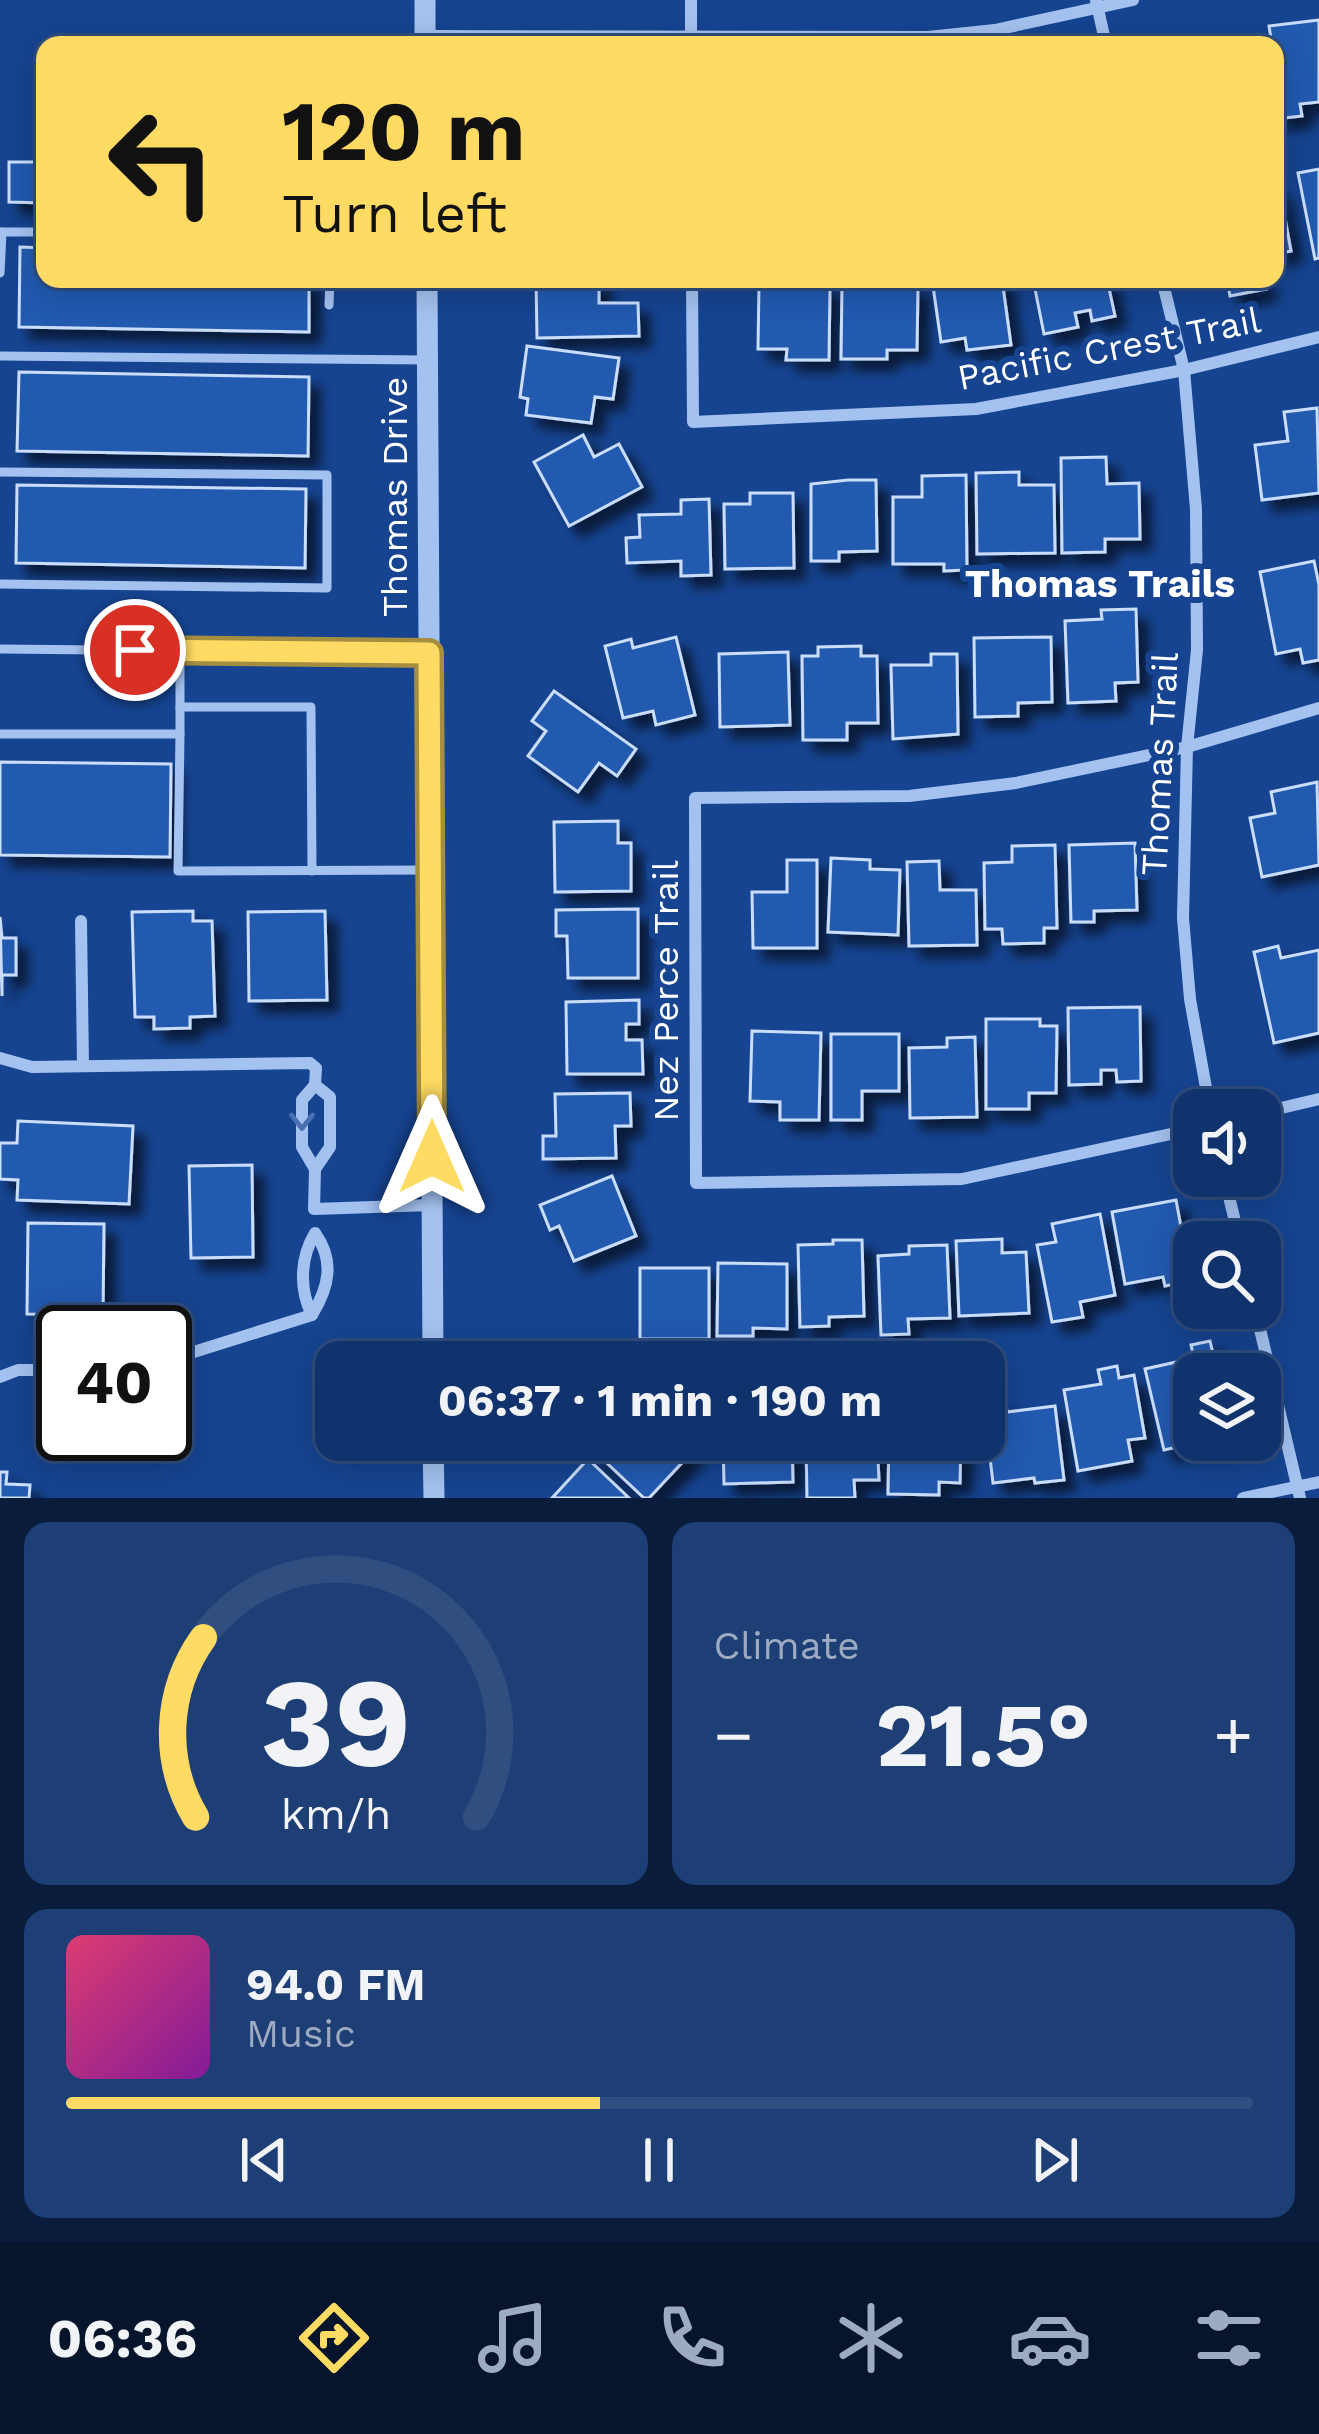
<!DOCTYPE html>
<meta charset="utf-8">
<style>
body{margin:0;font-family:"Work Sans",sans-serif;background:#1e3f75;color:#f1f3f6;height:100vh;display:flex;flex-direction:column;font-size:45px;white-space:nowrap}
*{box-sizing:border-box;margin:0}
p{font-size:39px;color:#9caac2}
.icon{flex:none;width:66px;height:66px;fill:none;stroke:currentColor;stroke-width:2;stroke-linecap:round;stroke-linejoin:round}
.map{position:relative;height:1498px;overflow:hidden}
.panel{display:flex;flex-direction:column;gap:24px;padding:24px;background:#091c3c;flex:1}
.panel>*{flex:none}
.guide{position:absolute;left:36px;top:36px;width:1248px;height:252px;border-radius:24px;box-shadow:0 6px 30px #0003,0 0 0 3px #304e80;background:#ffdb63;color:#111;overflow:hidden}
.controls{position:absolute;left:1173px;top:1089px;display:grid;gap:24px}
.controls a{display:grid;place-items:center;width:108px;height:108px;border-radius:24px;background:#10336d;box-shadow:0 6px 30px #0003,0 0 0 3px #304e80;font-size:60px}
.speed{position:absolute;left:36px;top:1305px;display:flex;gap:24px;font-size:60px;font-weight:700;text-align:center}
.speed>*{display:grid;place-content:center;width:156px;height:156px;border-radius:50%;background:#10336d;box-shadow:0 6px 30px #0003,0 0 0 3px #304e80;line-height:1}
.speed .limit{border:6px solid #111;border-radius:18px;background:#fff;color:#111}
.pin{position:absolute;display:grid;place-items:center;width:102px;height:102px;color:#fff;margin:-51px;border:6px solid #fff;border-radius:50%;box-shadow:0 3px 12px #0007}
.me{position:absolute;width:132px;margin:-66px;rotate:0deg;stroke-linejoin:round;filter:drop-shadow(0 0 9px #0008)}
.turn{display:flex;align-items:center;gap:42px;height:252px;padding:0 48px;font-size:54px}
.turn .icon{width:156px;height:156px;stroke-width:2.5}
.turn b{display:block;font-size:84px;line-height:102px}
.big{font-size:90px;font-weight:700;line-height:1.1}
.panel .widget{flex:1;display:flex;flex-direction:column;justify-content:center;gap:18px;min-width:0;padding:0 42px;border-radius:24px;background:#1e3f75}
.panel .dial{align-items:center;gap:0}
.dial svg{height:312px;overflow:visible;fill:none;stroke:#304e80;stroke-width:7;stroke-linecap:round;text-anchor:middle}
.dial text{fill:#f1f3f6;stroke:none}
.song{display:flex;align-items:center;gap:36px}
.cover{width:144px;height:144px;border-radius:18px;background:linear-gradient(135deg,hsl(340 70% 55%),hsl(290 70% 35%))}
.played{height:12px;border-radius:6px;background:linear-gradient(90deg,#ffdb63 45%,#304e80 45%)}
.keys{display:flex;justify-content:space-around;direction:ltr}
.heat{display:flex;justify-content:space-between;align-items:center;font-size:66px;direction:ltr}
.panel .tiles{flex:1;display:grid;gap:24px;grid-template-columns:1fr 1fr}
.widget:last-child{grid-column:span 2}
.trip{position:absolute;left:315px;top:1341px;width:690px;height:120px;border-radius:24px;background:#10336d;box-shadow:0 6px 30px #0003,0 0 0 3px #304e80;font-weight:700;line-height:120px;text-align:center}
.tabs{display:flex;height:192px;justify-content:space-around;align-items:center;background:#06142c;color:#9caac2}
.tabs .icon{width:84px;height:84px}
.tabs .on{color:#ffdb63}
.tabs b{font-size:54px;color:#f1f3f6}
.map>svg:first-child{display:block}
.building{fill:#245ab0;stroke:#cadefc;stroke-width:3;filter:url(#shadow)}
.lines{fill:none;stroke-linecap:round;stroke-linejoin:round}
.service{stroke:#a4c2f0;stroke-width:9}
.minor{stroke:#a4c2f0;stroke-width:12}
.tertiary{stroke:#a4c2f0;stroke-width:21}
.oneway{stroke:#4870b2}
.route-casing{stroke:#a68e40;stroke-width:30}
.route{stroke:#ffdb63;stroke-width:21}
.labels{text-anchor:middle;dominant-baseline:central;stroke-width:12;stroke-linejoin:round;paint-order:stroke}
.street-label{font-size:36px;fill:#fff;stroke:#164491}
.neighbourhood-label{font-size:39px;font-weight:bold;fill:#fff;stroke:#164491}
</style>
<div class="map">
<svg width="1319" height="1498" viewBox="0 0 1319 1498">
<defs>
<filter id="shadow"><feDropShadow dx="11" dy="11" stdDeviation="6" flood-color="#0009"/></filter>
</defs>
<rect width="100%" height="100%" fill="#164491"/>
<g class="building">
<polygon points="1319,20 1319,102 1300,104 1302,116 1275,119 1275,45 1272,45 1269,26"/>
<polygon points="9,162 45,162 45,203 9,202"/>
<polygon points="1319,169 1319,258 1315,259 1298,173"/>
<polygon points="1279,185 1291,251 1275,254 1275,186"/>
<polygon points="20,247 45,248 45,279 309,279 309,332 19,327"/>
<polygon points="536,279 599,279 599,303 638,303 639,336 537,338"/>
<polygon points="932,279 1002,279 1011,345 967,350 965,338 941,342"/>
<polygon points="1033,279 1107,279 1115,316 1092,321 1090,310 1075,313 1078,327 1044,334"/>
<polygon points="1227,279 1264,279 1266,289 1230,296"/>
<polygon points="759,284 830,285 829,360 786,360 787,349 758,349"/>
<polygon points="842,284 918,285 917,350 887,350 887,359 841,359"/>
<polygon points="527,346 619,358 613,399 595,397 591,423 526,415 528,399 520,397"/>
<polygon points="19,372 309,377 308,456 17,451"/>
<polygon points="1317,408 1319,493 1262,500 1255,445 1288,441 1284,412"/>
<polygon points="583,435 594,457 619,444 642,487 569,526 534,462"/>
<polygon points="1106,457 1107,484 1139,483 1140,539 1105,539 1105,552 1062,553 1061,458"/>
<polygon points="1019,472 1019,485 1054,485 1055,553 977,554 976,473"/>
<polygon points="966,475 967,570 944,571 944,564 893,564 893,497 922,497 922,476"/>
<polygon points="848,480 876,480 877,551 839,552 839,561 811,561 811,484"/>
<polygon points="17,485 306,489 305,568 16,563"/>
<polygon points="750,493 793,493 794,568 725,569 724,504 750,504"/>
<polygon points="709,499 711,575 681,576 681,561 627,563 626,538 640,537 639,515 681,514 681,500"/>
<polygon points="1314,561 1319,585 1319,660 1303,663 1300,649 1276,654 1260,572"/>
<polygon points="1136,609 1138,682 1115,683 1116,701 1068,703 1065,621 1102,619 1101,610"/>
<polygon points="676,637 695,715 656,725 653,711 623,718 605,646 631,639 633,648"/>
<polygon points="1051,637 1052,702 1018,703 1018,716 975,717 974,638"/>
<polygon points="861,646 861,656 877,656 878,723 847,723 847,740 803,740 802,656 818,656 818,647"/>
<polygon points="788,652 790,725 720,727 719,654"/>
<polygon points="931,654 957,654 958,734 893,739 891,665 931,665"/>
<polygon points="554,691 636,749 617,776 599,763 578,792 528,756 546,731 532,721"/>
<polygon points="0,762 171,764 170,857 0,855"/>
<polygon points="1317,782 1319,865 1262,877 1250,818 1275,813 1271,792"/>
<polygon points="618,821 618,843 631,843 631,891 555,892 554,822"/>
<polygon points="1135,843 1137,910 1094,911 1094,922 1071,922 1069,845"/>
<polygon points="1055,845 1057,928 1044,928 1044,943 1003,944 1002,929 985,929 984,863 1012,862 1012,846"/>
<polygon points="831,858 870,860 870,869 900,870 898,935 828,932"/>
<polygon points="787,860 817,860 817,948 753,948 752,892 787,892"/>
<polygon points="939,861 940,890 976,890 977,945 909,946 907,862"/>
<polygon points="638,909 638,978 568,978 567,936 556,936 556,910"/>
<polygon points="193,911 193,921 212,921 215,1016 190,1017 190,1028 154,1029 154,1017 135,1017 132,912"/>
<polygon points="325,911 327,1000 249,1001 248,912"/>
<polygon points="0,917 2,938 16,938 16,975 2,975 2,996"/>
<polygon points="1278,946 1281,958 1319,950 1319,1033 1274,1043 1254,952"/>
<polygon points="639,1000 639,1024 626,1024 626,1040 642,1040 643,1074 567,1074 566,1002"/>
<polygon points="1140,1007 1141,1081 1117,1082 1116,1070 1101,1070 1101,1084 1069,1085 1068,1008"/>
<polygon points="986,1019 1040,1019 1040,1026 1057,1026 1056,1093 1029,1093 1029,1109 986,1109"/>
<polygon points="752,1031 821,1033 819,1120 780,1120 780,1102 750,1101"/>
<polygon points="831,1034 899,1034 899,1091 862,1091 862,1120 831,1120"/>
<polygon points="975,1037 977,1117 910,1118 909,1048 947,1047 947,1038"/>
<polygon points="630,1093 631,1126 615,1126 616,1158 543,1159 543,1136 556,1136 555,1094"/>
<polygon points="18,1121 133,1126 129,1204 17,1200 18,1180 0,1179 0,1143 17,1143"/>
<polygon points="252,1165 253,1257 191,1258 189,1166"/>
<polygon points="612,1176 636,1236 574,1261 559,1226 550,1230 540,1205"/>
<polygon points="1176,1200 1191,1281 1165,1286 1163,1277 1125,1284 1112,1212"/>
<polygon points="1100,1214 1115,1295 1080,1302 1083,1317 1052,1322 1037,1245 1056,1242 1052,1224"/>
<polygon points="28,1223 104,1224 103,1315 27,1314"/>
<polygon points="1002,1239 1002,1253 1026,1252 1029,1313 959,1316 956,1241"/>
<polygon points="833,1240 862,1240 864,1316 829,1317 829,1326 800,1327 798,1245 833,1244"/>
<polygon points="947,1245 950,1318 908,1319 909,1334 881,1335 878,1256 909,1254 909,1246"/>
<polygon points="718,1263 787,1264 787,1329 753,1328 753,1336 717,1336"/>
<rect x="640" y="1268" width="69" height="71"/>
<polygon points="1210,1341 1218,1374 1194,1374 1194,1440 1208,1440 1164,1450 1145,1369 1194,1358 1191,1345"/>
<polygon points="1117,1366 1119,1378 1134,1375 1145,1438 1128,1440 1132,1461 1078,1471 1064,1390 1101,1384 1098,1370"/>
<polygon points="1006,1403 1007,1412 1055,1406 1064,1480 1035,1483 1034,1478 993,1483 984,1406"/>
<polygon points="602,1440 682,1440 693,1451 649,1498 644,1498 593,1450"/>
<polygon points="723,1440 792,1440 793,1482 724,1484"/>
<polygon points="806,1440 877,1440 879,1480 854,1480 855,1498 807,1498"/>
<polygon points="889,1440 961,1440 960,1483 939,1482 939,1495 888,1494"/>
<polygon points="588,1459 629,1498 552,1498"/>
<polygon points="0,1472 7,1472 6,1484 30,1485 29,1498 0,1498"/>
</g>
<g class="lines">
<g class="service">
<polyline points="0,232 45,232"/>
<polyline points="0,273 2,232"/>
<polyline points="329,305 330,279"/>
<polyline points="0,356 427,360"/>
<polyline points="0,472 327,475 327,588 0,584"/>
<polyline points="0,649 429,653"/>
<polyline points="180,707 311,707 312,871"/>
<polyline points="0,734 180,734 180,650"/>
<polyline points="180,734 178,871 430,870"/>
</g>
<g class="minor">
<polyline points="691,0 691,41"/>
<polyline points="1096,0 1106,45"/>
<polyline points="425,36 928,37 995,30 1133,0"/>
<polyline points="692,279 693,422 976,409 1184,370 1319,337"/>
<polyline points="1162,279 1184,370 1196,509 1197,650 1187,747 1183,918 1190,999 1210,1110"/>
<polyline points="81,921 83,1066"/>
<polyline points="0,1058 32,1067 310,1063 316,1068 315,1085"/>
<polyline points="1260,1113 1319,1099"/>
<polyline points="1194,1129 962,1179 696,1183 695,798 909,796 1016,783 1187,747 1319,708"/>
<polyline points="315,1169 302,1147 302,1100 315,1085 330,1097 330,1147 315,1169 314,1209 432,1205"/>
<polyline points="1224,1176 1240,1242"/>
<path d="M315,1233c20,28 14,54 -3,82 -13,-26 -12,-57 3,-82z"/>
<polyline points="1255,1308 1300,1498"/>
<polyline points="165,1361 312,1315"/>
<polyline points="0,1377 18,1370 63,1370"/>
<polyline points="1243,1498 1319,1482"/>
</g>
<g class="tertiary">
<polyline points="425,0 425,45"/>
<polyline points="427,279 433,1362"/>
<polyline points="433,1440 434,1498"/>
</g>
</g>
<defs><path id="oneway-chevron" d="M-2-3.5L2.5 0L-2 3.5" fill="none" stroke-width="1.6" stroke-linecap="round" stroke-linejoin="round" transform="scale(3)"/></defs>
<use class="oneway" href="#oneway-chevron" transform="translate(302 1121) rotate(90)"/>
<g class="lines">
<g class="route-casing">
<polyline id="route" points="135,650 429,653 432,1157"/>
</g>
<use href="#route" class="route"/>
</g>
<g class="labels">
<g class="street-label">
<text transform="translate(1109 349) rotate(-11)">Pacific Crest Trail</text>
<text transform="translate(395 497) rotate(-90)">Thomas Drive</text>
<text transform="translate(1160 764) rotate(-87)">Thomas Trail</text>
<text transform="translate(666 991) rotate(-90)">Nez Perce Trail</text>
</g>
<g class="neighbourhood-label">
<text x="1100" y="583">Thomas Trails</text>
</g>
</g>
</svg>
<div class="controls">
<a><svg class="icon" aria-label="sound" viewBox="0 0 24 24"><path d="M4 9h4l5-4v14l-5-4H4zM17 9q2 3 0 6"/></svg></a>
<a><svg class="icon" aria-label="search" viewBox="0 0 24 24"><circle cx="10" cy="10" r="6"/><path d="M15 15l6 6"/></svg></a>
<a><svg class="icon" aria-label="layers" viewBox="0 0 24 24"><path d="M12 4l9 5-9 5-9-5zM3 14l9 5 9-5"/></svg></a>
</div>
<div class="speed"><div class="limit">40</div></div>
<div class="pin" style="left:135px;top:650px;background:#d93025"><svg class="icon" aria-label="arrive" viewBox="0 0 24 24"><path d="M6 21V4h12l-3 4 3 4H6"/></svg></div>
<svg class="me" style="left:432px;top:1157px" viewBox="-20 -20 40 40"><path d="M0-17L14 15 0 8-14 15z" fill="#ffdb63" stroke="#fff" stroke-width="4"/></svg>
<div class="trip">06:37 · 1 min · 190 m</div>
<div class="guide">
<div class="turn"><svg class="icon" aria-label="left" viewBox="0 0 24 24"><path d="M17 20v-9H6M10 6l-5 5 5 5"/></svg><div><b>120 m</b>Turn left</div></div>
</div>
</div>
<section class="panel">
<div class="tiles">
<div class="widget dial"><svg viewBox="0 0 100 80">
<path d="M14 69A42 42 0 1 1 86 69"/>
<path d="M14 69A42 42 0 0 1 16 23" stroke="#ffdb63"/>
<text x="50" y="56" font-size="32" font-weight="700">39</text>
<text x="50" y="72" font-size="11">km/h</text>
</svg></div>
<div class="widget"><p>Climate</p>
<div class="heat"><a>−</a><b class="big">21.5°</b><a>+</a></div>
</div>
<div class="widget">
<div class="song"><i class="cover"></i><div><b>94.0 FM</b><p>Music</p></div></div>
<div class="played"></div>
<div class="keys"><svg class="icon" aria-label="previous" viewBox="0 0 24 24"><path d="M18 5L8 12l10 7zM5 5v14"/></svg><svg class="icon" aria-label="pause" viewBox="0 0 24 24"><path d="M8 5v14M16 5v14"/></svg><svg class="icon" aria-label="next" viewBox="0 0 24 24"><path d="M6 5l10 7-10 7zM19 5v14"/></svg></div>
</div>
</div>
</section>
<nav class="tabs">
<b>06:36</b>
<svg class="icon on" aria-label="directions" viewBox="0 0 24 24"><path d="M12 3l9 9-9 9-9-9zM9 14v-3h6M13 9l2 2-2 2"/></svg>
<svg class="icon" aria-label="music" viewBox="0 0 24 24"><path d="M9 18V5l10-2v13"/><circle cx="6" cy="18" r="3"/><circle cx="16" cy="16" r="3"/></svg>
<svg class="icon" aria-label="phone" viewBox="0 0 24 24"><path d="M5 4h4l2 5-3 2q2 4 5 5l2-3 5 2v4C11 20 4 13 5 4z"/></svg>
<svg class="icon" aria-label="climate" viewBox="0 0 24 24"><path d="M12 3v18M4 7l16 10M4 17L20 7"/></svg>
<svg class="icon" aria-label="car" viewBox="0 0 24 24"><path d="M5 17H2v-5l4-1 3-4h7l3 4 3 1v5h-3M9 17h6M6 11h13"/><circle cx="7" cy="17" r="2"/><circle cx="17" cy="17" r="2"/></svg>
<svg class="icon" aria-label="filters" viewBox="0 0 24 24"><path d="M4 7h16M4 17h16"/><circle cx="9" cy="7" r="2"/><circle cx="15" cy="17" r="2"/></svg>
</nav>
